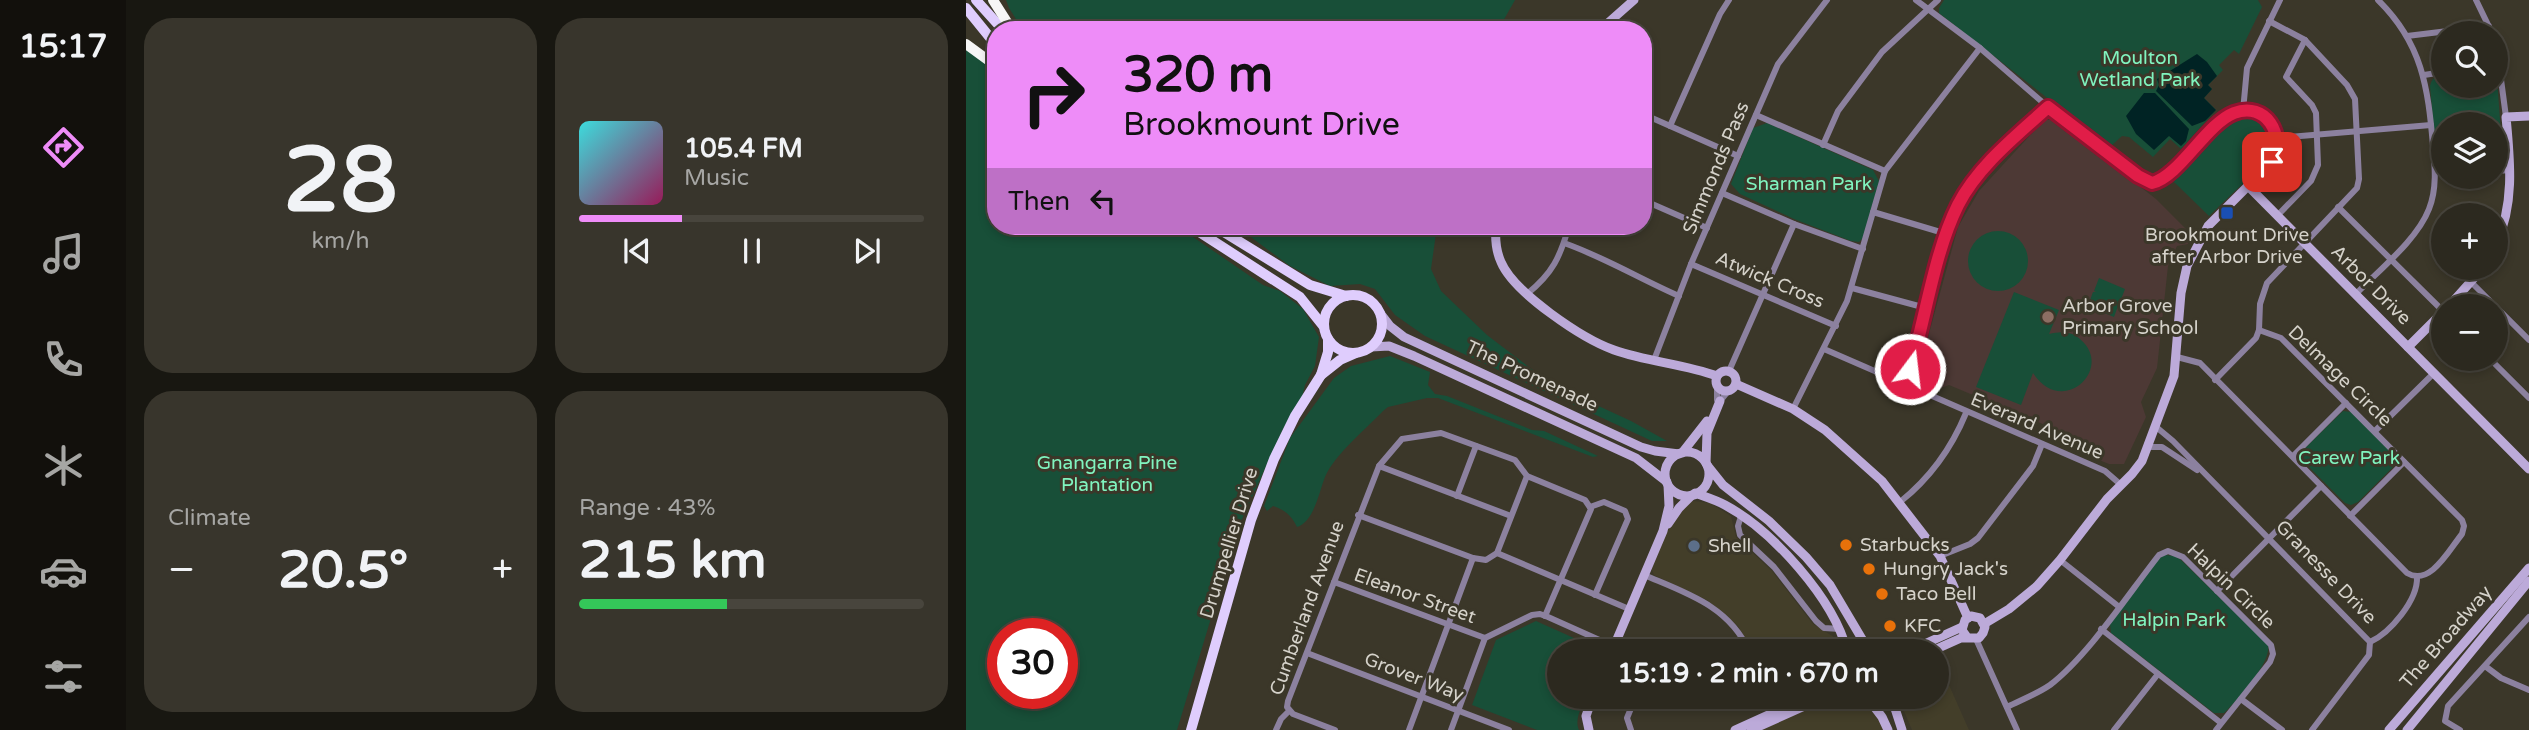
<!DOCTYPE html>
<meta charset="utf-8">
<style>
body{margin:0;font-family:"Varela Round",sans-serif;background:#38352c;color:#f1f3f6;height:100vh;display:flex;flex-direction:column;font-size:26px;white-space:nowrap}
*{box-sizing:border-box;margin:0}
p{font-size:23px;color:#a6a6a4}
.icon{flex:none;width:38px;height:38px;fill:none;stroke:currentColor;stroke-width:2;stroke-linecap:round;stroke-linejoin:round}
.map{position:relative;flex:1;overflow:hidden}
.sheet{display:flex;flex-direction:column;gap:18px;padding:18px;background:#181711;width:840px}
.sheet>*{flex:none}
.hud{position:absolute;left:21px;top:21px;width:665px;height:214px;border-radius:28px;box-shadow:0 4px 10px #0003,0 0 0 2px #48453d;background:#ee8cf8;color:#111;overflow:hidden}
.controls{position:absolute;left:1465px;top:21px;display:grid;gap:14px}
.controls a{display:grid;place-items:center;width:77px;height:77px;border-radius:50%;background:#2c291f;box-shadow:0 4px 10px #0003,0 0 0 2px #48453d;font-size:35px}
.speed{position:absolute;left:21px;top:618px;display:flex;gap:14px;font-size:35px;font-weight:700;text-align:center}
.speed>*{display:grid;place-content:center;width:91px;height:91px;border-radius:50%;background:#2c291f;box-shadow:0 4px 10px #0003,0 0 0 2px #48453d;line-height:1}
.speed .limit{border:10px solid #d22;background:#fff;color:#111}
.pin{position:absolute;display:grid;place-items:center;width:60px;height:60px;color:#fff;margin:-30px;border-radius:14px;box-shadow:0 4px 10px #0006}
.me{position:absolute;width:77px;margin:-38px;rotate:15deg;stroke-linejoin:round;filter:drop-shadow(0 0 5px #0008)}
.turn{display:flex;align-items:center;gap:24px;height:147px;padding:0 21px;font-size:32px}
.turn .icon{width:91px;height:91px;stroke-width:2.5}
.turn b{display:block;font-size:49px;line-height:60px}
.then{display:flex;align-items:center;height:66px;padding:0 21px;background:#0003;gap:14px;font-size:26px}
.big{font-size:52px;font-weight:800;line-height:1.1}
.sheet .card{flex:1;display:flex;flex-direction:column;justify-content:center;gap:10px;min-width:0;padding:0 24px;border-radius:28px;background:#38352c}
.sheet .dial{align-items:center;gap:0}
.dial b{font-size:91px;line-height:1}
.song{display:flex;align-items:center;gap:21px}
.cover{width:84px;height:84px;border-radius:10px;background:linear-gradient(135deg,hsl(180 70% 55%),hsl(330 70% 35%))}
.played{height:7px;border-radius:4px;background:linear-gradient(90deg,#ee8cf8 30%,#48453d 30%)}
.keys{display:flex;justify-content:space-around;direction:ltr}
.heat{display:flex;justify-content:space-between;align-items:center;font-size:38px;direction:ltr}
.charge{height:10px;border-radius:5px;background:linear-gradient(90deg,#34c759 43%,#48453d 0)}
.sheet .tiles{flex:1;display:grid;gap:18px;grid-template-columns:repeat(2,1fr)}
.trip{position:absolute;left:581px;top:639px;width:402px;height:70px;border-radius:35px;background:#2c291f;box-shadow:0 4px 10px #0003,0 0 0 2px #48453d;font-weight:800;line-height:70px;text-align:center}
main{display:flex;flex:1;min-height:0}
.tab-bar{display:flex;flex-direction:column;width:126px;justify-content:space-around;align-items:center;background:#12100c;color:#a6a6a4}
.tab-bar .icon{width:49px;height:49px}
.tab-bar .active{color:#ee8cf8}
.tab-bar b{font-size:32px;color:#f1f3f6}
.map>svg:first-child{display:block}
.built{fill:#433e29}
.education{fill:#4d3935}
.green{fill:#184f38;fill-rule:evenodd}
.water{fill:#002324}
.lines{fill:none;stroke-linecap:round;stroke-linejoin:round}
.street{stroke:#8c819f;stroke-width:6}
.secondary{stroke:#bcaad9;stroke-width:9}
.primary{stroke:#dfcdfd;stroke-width:10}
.highway{stroke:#f6f6f6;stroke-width:10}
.route-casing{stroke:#92132f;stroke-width:18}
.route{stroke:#e11d48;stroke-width:12}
.transit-dot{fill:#1a4fb4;stroke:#3b3729;stroke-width:2.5}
.education-dot{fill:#8d6e63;stroke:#3b3729;stroke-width:2.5}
.food-dot{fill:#e8710a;stroke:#3b3729;stroke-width:2.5}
.service-dot{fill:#5c6f8a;stroke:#3b3729;stroke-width:2.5}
.labels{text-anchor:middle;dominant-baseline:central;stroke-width:6;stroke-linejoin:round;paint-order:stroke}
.park-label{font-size:19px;fill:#80f4bf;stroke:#3b3729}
.street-label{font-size:19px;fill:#d5d2ca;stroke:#3b3729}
.poi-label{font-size:19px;fill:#d5d2ca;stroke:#3b3729;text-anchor:start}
</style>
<main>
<nav class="tab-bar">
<b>15:17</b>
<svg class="icon active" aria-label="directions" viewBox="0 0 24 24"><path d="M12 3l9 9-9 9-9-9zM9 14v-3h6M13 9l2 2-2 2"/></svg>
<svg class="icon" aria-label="music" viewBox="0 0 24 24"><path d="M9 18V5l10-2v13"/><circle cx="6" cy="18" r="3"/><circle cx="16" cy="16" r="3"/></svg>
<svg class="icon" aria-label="phone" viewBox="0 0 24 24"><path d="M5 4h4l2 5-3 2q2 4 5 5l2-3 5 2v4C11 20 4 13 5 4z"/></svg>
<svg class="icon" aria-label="climate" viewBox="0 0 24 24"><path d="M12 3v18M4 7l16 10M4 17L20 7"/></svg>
<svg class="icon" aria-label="car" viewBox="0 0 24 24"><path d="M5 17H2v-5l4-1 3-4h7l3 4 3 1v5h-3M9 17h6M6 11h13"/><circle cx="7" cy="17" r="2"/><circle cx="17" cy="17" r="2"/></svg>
<svg class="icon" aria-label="filters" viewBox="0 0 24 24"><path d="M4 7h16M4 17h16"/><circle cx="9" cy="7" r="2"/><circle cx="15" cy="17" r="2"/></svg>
</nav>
<section class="sheet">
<div class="tiles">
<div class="card dial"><b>28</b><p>km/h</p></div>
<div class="card">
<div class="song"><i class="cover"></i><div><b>105.4 FM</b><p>Music</p></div></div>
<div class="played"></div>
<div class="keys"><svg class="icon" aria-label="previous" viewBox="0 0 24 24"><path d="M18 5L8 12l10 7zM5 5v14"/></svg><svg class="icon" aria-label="pause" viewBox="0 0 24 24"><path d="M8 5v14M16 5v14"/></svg><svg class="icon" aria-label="next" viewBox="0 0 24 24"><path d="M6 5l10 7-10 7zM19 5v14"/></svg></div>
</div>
<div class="card"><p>Climate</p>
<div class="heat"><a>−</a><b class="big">20.5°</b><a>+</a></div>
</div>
<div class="card"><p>Range · 43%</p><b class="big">215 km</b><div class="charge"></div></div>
</div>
</section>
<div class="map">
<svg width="1563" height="730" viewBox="0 0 1563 730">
<rect width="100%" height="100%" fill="#3b3729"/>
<g class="built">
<polygon points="728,501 744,503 765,516 770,537 806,571 847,624 871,639 874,651 786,651 772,626 741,600 688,575 685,568 700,529 723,502"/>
<polygon points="971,658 1003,730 946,730 932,697 971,696"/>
<polygon points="861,696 900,697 922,730 785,730"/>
</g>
<polygon class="education" points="1079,119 1090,121 1190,199 1226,235 1222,244 1211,246 1202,266 1191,368 1175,402 1180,417 1158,464 1143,464 1133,460 1127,445 983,385 967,391 956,385 952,374 992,227 1013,191"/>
<g class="green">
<polygon points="40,0 549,0 532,30 57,30 43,8"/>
<polygon points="978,0 1292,0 1296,7 1273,54 1268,50 1253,65 1257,70 1242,85 1246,89 1238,98 1250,110 1215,149 1204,139 1187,157 1163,137 1156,136 1144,147 973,13 973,8"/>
<path d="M0,49l30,23v154h181l86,59 17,6 23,18 16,28 -4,29 -10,19 -3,12 -20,34 -43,95 -62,204h-211zM37,634h59v59h-59z"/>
<path d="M1477,75v11h53v-8l1,1 6,82 -7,8v-45h-53v48l-6,-6 -7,-80c2,-8 5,-10 13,-11z"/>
<polygon points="1276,114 1290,115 1303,127 1306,146 1298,163 1243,216 1206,180 1269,117"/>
<polygon points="801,123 907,170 913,181 897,238 893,242 885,241 828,219 774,194 765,184 787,128"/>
<polygon points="270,226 471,226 465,269 475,291 521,335 585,384 665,421 701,441 686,441 459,336 429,315 409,289 394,284 364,286 324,266"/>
<circle cx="1032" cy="261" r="30"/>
<polygon points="1133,278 1159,289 1154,302 1151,301 1153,303 1148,317 1122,306 1127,292 1130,292 1128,291"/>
<path d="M1048,292l45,18 -10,24c12,-3 23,-3 32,6 33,29 -19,78 -48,33l-12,32 -45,-18z"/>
<path d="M424,356l40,16 -2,13 7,9 12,2 85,34 12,1 54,25 -5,1 -155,-59h-11l-39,9 -5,4c-17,18 -48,43 -58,66 -6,15 -11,45 -28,50 -5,-11 -12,-17 -24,-21l-6,5 -3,-5 26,-68 44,-60 17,-12z"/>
<polygon points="1377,411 1385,412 1428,453 1430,461 1427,467 1392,502 1385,505 1379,503 1337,461 1337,450"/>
<path d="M1199,555l10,1 6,4 87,85c4,17 -31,56 -44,68h-10l-99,-77 -4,-3 -1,-9 49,-66z"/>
<path d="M570,621l67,30h-44v45l27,1c-4,10 -12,22 -7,33h-42l-65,-25 24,-65z"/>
</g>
<g class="water">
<polygon points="1231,54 1241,62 1251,76 1242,85 1246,89 1238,98 1250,110 1239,121 1226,126 1190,91 1193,85 1191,79"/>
<polygon points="1178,93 1189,93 1223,129 1220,141 1215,146 1203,136 1188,150 1170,134 1160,116"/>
</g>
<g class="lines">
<g class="street">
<path d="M950,0l64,48 68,59 97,74 7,2 7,-2 70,-66c25,-12 56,8 47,37 -4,14 -19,24 -28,34"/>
<polyline points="1510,0 1526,33"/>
<polyline points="1441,36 1523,26"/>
<polyline points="1530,42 1540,117"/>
<polyline points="1458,75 1477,72"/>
<polyline points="1277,111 1281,68 1314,0"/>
<polyline points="677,114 772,156"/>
<polyline points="790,115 919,171"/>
<polyline points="704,126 754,14 763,0"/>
<polyline points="1312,138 1465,125"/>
<polyline points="857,145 872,111 916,52 972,0"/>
<polyline points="1530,171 1545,170"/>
<polyline points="756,193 828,224 897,249"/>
<polyline points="677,200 741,228"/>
<polyline points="1372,207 1477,311"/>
<polyline points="907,212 981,234"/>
<polyline points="1311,216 1345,181 1352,165 1350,113 1346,105 1320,77 1339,40"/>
<path d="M598,243c40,14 76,36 115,53"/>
<polyline points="725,264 870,326"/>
<polyline points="1506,283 1563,340"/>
<polyline points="886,288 960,308"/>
<path d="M561,294c26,-21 33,-37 42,-68"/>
<path d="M1390,294c23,-24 61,-54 73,-85 8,-20 6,-42 4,-63 -5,-59 -11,-103 -55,-146"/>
<polyline points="858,349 1139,471 1154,484"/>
<path d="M1211,357l23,6 207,210c23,14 42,-23 55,-39l2,-8 -2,-6 -181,-182 -22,-8"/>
<polyline points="1524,359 1563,398"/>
<polyline points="688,360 725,264 812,64 861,0"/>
<polyline points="763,371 828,224"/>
<polyline points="1249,380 1290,338 1293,330 1294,304 1301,283 1391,188 1393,179 1389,99 1381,85 1339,40 1303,21"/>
<polyline points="938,385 981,234 992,206 1006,183 1028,158 1082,107"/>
<polyline points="751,400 751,384"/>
<polyline points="754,401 763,390"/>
<polyline points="827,409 881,301 919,171 1014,48"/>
<polyline points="1189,426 1207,441 1404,642 1403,655 1346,730"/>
<polyline points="1409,431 1468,373"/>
<polyline points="1181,447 1196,447 1231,470"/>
<polyline points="1327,456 1380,403"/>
<polyline points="413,466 545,516"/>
<polyline points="491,496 510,446"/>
<path d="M934,502c29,-23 52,-55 66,-89"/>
<polyline points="624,507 638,502 659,511 662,519 629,595"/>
<polyline points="392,515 507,558 520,560 531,553 561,476"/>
<polyline points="775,516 772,526 774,535 808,567 850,621 858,628 874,629"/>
<polyline points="1384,516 1438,462"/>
<polyline points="531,553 663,609"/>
<polyline points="974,556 1004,544 1012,538 1067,466 1076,444"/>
<polyline points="1094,560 1152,606"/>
<path d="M678,575c42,18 85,31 105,76"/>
<polyline points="368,582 519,638"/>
<polyline points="1251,591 1355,486"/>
<polyline points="1135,629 1255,723"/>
<polyline points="1010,639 1051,730"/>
<path d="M1404,642c20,-9 48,-42 47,-65"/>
<polyline points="341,653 543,730"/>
<polyline points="1519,666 1535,678 1563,690"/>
<polyline points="804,696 811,711"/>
<polyline points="1275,699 1316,730"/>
<polyline points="668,703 682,696"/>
<path d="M1041,707c14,-7 30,-13 43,-22 38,-29 79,-92 109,-130l9,-4 15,6 88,88 2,9 -3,8 -54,68"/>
<polyline points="310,730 315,719 323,711"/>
<polyline points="369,730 327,714 321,707 322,701 413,466 436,439 475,433 549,460 561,476 619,500 625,509 579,616"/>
<polyline points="443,730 507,558"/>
<polyline points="485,730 519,638 566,615 574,614 582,617 658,651"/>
<polyline points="665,730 661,718 670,696"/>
<polyline points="1148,730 1192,674"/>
<polyline points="1494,730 1479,721 1482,706 1563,617"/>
</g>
<g class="secondary">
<polyline points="634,30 668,0"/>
<path d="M530,226c-1,12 0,25 5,36 13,31 82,77 113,88 34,12 70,14 103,26"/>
<path d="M1530,244c19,-40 14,-84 10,-127l23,-1"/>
<polyline points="1483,306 1517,268"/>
<polyline points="414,313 424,326 438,337 675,447 689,451 713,454"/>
<polyline points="405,347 423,346 448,356 670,458 701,482"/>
<polyline points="1442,347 1477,312"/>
<circle cx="760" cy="381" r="10"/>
<polyline points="770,384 827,409 859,430 916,481 974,556 1002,618"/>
<circle cx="721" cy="474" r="22"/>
<polyline points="716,453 741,421"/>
<polyline points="740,463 741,433 754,401"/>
<polyline points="741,465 757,485 803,521 840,557 864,585 896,639 907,651"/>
<path d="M729,493c11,4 21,7 30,12 47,25 109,94 122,146"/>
<polyline points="702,524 713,508 726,495"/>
<polyline points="1018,624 1043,609 1071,586 1094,560 1141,499 1166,474 1176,461 1208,376 1215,293 1221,266 1242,226 1282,186 1563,469"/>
<polyline points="646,651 697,531 703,506 702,485"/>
<polyline points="943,651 996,627"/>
<polyline points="966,651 995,638 1013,638 1017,633 1019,627 1014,618 1005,616 999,620 996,630 1001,637"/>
<polyline points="900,696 916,717 922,730"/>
<polyline points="925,696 936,730"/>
<polyline points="623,730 620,716 627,696"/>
<polyline points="769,730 844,696"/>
<polyline points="785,730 861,696"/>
<polyline points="1423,730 1563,568"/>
<polyline points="1441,730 1563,581"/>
</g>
<g class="primary">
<polyline points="10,0 37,30"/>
<polyline points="0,8 30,45"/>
<polyline points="224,226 334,297 358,327"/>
<polyline points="248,226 344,285 380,296"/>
<circle cx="387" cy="324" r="29"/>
<polyline points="355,375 362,352 362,339"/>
<polyline points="225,730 285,520 308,459 329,416 355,375 374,360 390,353"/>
</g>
<g class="highway">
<polyline points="27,0 46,30"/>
<polyline points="0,44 30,66"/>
</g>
</g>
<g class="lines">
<g class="route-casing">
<path id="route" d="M944,369c16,-52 24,-116 48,-164 20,-39 58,-69 90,-98l90,69 14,7c27,-6 54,-59 82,-70 32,-12 52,22 38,49"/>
</g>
<use href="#route" class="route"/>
</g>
<rect class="transit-dot" x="1254" y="206" width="14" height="14" rx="3.5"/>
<circle class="education-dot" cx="1082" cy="317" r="7"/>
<g class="food-dot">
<circle cx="880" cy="545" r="7"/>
<circle cx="903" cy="569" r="7"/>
<circle cx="916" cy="594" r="7"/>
<circle cx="924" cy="626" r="7"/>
</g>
<circle class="service-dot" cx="728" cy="546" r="7"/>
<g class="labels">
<g class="park-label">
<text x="1174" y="58">Moulton<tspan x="1174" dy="22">Wetland Park</tspan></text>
<text x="843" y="184">Sharman Park</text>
<text x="1383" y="458">Carew Park</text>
<text x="141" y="463">Gnangarra Pine<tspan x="141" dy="22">Plantation</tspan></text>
<text x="1208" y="620">Halpin Park</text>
</g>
<g class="street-label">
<text transform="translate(750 168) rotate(-67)">Simmonds Pass</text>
<text transform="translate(804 280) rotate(23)">Atwick Cross</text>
<text transform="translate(1405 285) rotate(45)">Arbor Drive</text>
<text transform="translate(566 376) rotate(25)">The Promenade</text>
<text transform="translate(1374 376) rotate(44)">Delmage Circle</text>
<text transform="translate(1071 426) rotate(23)">Everard Avenue</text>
<text transform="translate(263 543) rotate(-73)">Drumpellier Drive</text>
<text transform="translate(1360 572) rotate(46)">Granesse Drive</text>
<text transform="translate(1265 586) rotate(44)">Halpin Circle</text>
<text transform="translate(449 596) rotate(20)">Eleanor Street</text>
<text transform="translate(341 608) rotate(-70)">Cumberland Avenue</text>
<text transform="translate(1480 637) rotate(-49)">The Broadway</text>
<text transform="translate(448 677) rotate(21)">Grover Way</text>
</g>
<g class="poi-label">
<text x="1261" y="235" text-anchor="middle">Brookmount Drive<tspan x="1261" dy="22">after Arbor Drive</tspan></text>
<text x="1096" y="306">Arbor Grove<tspan x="1096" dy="22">Primary School</tspan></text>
<text x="894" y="545">Starbucks</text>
<text x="742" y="546">Shell</text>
<text x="917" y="569">Hungry Jack's</text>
<text x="930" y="594">Taco Bell</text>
<text x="938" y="626">KFC</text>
</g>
</g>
</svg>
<div class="controls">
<a><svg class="icon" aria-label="search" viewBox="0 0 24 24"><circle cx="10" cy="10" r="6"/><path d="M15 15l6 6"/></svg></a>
<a><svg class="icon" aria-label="layers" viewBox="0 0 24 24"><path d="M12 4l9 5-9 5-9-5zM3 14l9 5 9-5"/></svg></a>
<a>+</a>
<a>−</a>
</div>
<div class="speed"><div class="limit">30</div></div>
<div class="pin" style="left:1306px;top:162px;background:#d93025"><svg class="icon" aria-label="arrive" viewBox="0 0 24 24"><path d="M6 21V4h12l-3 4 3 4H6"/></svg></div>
<svg class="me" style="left:944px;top:369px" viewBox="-20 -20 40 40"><circle r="17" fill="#e11d48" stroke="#fff" stroke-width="3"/><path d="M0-11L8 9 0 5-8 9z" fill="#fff"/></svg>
<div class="trip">15:19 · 2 min · 670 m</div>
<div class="hud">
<div class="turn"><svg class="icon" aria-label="right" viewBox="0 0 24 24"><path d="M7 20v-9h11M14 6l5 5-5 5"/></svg><div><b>320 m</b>Brookmount Drive</div></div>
<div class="then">Then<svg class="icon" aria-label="left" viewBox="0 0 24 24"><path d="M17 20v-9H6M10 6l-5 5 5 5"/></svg></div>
</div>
</div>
</main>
